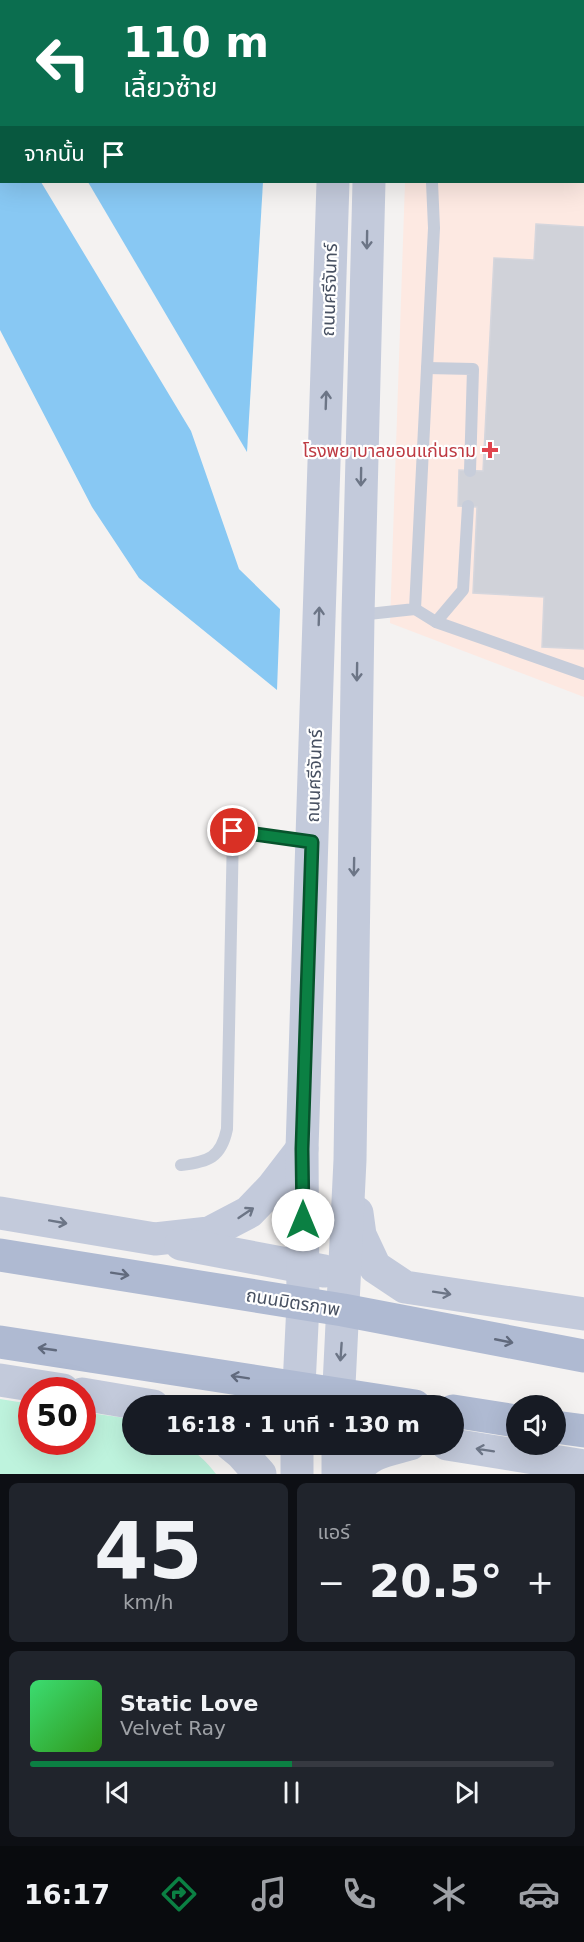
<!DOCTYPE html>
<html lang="th">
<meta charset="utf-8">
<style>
body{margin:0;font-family:"DejaVu Sans","Noto Sans Thai",sans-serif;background:#20242c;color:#f1f3f6;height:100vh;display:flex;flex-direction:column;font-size:22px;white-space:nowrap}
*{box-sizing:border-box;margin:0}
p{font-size:20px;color:#9ea1a6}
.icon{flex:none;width:33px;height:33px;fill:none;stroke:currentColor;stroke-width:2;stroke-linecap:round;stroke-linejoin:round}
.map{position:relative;height:1474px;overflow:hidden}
.details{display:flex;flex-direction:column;gap:9px;padding:9px;background:#0d0f14;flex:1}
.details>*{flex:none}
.hud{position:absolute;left:0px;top:0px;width:585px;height:183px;box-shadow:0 6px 24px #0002;background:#0b6e4f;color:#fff;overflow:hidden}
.fabs{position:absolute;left:506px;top:1395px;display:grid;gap:12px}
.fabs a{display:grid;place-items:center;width:60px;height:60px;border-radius:50%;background:#171b24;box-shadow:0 6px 24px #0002;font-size:30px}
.speed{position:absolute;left:18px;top:1377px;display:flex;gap:12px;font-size:30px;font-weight:700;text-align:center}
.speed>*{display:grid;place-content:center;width:78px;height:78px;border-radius:50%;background:#171b24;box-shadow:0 6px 24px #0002;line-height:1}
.speed .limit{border:9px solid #d22;background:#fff;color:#111}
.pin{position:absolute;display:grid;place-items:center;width:51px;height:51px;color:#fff;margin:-26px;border:3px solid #fff;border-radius:50%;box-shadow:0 2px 6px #0007}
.me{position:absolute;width:66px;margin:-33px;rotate:0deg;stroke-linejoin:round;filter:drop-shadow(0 0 4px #0008)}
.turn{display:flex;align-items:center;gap:21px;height:126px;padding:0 24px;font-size:27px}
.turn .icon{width:78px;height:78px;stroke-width:2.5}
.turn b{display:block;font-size:42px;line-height:51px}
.then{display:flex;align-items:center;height:57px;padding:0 24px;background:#0003;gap:12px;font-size:22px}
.big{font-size:45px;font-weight:600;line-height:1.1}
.details .tile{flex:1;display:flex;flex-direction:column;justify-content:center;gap:9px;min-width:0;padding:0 21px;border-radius:9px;background:#20242c}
.details .dial{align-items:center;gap:0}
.dial b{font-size:78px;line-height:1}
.song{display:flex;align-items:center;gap:18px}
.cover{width:72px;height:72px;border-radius:9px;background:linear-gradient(135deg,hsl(140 70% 55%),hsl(110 70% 35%))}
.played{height:6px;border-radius:3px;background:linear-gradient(90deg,#0b8043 50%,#363941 50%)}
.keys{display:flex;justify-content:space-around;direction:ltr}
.heat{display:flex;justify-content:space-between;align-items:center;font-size:33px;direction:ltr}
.details .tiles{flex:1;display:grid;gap:9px;grid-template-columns:1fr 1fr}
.tile:last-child{grid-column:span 2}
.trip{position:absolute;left:122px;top:1395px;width:342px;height:60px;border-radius:30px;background:#171b24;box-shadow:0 6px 24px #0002;font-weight:600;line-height:60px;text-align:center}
.tab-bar{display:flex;height:96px;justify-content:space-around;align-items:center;background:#090b0e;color:#9ea1a6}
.tab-bar .icon{width:42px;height:42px}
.tab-bar .on{color:#0b8043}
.tab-bar b{font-size:27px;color:#f1f3f6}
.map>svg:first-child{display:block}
.medical{fill:#fde9e2}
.green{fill:#bef3dd}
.water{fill:#88c8f3}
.building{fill:#d0d2d9;stroke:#d5d6dd;stroke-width:1.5}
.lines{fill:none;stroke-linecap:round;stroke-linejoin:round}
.service{stroke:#c7cdda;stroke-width:12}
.secondary{stroke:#c3cadb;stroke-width:33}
.primary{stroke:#afbad2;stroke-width:33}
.oneway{stroke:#6c7586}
.oneway2{stroke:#616a7d}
.route-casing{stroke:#07532c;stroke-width:15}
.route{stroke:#0b8043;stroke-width:10}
.health-dot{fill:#e0444e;stroke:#fff;stroke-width:2}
.labels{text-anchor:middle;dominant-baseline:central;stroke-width:4.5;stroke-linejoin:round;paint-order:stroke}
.street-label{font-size:18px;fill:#475061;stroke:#fff}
.health-label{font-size:18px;fill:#be3a42;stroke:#fff;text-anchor:end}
</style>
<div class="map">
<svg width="584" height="1474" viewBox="0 0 584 1474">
<rect width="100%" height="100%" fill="#f4f2f1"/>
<polygon class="medical" points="584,20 584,697 390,623 405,182 584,182"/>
<path class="green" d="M0,1399l31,5 1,38h50l1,-30 49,7v25c40,0 57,-6 84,30h-216z"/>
<g class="water">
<polygon points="0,0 273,0 2,2 1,36"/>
<polygon points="0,113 2,182 41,182 191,431 239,569 280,609 277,690 139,578 92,507 0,330"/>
<polygon points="88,182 263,182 247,452"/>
</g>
<polygon class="building" points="536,224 584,227 584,649 542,647 544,597 473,593 477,507 458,506 459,470 483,471 494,258 534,260"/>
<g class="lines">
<g class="service">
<polyline points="427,368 473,369 470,471"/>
<polyline points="415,609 436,622 584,674"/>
<polyline points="359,615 415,609 434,228 432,182"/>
<polyline points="436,622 463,590 468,506"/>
<path d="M181,1165c27,-3 40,-7 46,-36l6,-298 78,11"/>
</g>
<g class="secondary">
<polyline points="338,2 338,0"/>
<polyline points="375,2 375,0"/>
<polyline points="0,1213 155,1239 209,1233 249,1212 272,1188 302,1149"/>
<polyline points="357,1213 360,1235 375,1267 405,1287 584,1314"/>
<polyline points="181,1244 324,1271"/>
<polyline points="0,1380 63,1390"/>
<polyline points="82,1394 153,1406"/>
<polyline points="298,1406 303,1304 302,1149 333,182"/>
<polyline points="338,1406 350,1160 358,615 369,182"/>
<polyline points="230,1444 241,1453 260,1474"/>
<polyline points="338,1444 338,1474"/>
<polyline points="447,1444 584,1466"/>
<polyline points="297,1474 297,1444"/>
<path d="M355,1474c11,-22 34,-24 55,-30"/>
</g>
<g class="primary">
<polyline points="0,1255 343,1310 584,1356"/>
<polyline points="0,1342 415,1406"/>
<polyline points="453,1411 516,1421"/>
<polyline points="555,1427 584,1431"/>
</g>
</g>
<defs><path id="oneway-shaft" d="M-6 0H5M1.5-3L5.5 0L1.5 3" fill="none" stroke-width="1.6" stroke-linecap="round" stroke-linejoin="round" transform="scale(1.5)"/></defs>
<g class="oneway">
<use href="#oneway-shaft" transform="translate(367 240) rotate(91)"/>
<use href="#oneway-shaft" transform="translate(326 400) rotate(-88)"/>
<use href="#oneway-shaft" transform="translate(361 477) rotate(91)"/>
<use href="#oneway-shaft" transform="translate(319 616) rotate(-88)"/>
<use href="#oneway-shaft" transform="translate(357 672) rotate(91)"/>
<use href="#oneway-shaft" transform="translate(354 867) rotate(91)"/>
<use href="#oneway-shaft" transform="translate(246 1213) rotate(-34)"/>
<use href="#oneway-shaft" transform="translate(58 1222) rotate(10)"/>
<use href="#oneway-shaft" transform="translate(442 1293) rotate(9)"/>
<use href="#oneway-shaft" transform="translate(341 1352) rotate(94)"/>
<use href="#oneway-shaft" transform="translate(485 1450) rotate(-171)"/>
</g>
<g class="oneway2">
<use href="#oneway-shaft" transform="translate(120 1274) rotate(9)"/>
<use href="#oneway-shaft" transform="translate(504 1341) rotate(11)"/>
<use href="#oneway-shaft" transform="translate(47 1349) rotate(-172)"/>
<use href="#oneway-shaft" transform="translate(240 1377) rotate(-171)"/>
</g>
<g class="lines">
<g class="route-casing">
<polyline id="route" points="233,831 312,842 302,1149 303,1220"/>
</g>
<use href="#route" class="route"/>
</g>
<path class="health-dot" d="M487 441h6v6h6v6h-6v6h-6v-6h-6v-6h6z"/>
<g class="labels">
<g class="street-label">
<text transform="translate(329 290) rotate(-88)">ถนนศรีจันทร์</text>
<text transform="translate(314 776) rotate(-88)">ถนนศรีจันทร์</text>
<text transform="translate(293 1302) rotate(9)">ถนนมิตรภาพ</text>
</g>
<g class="health-label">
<text x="476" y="450">โรงพยาบาลขอนแก่นราม</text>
</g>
</g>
</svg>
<div class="fabs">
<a><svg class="icon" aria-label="sound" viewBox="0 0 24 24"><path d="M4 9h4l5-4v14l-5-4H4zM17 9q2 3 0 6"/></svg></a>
</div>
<div class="speed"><div class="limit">50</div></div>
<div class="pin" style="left:233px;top:831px;background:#d93025"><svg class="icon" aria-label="arrive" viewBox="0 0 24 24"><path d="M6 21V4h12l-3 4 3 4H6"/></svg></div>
<svg class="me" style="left:303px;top:1220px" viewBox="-20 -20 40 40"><circle r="19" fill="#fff"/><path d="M0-13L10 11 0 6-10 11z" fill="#0b8043"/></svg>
<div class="trip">16:18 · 1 นาที · 130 m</div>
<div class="hud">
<div class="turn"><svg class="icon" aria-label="left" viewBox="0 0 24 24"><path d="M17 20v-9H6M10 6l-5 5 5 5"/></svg><div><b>110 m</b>เลี้ยวซ้าย</div></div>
<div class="then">จากนั้น<svg class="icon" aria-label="arrive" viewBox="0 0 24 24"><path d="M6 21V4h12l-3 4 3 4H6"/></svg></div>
</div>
</div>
<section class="details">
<div class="tiles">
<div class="tile dial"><b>45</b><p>km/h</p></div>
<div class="tile"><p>แอร์</p>
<div class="heat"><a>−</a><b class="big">20.5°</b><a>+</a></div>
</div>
<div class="tile">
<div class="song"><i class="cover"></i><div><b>Static Love</b><p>Velvet Ray</p></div></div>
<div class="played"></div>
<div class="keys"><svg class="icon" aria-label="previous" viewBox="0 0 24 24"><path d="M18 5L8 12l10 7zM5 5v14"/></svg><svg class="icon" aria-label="pause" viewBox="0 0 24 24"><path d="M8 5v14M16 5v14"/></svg><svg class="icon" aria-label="next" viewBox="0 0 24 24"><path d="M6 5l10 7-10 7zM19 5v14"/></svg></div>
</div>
</div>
</section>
<nav class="tab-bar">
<b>16:17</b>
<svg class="icon on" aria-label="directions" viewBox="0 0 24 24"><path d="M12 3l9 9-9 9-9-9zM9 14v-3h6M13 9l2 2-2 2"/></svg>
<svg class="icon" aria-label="music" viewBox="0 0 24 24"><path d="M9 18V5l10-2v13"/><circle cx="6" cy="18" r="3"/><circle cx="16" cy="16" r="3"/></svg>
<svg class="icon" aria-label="phone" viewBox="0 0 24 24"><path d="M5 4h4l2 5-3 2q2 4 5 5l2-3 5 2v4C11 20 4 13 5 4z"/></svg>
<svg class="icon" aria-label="climate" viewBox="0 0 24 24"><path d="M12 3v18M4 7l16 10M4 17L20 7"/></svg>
<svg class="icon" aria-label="car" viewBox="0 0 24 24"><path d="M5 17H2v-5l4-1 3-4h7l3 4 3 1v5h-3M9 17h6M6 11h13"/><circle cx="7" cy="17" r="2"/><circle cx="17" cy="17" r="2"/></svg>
</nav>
